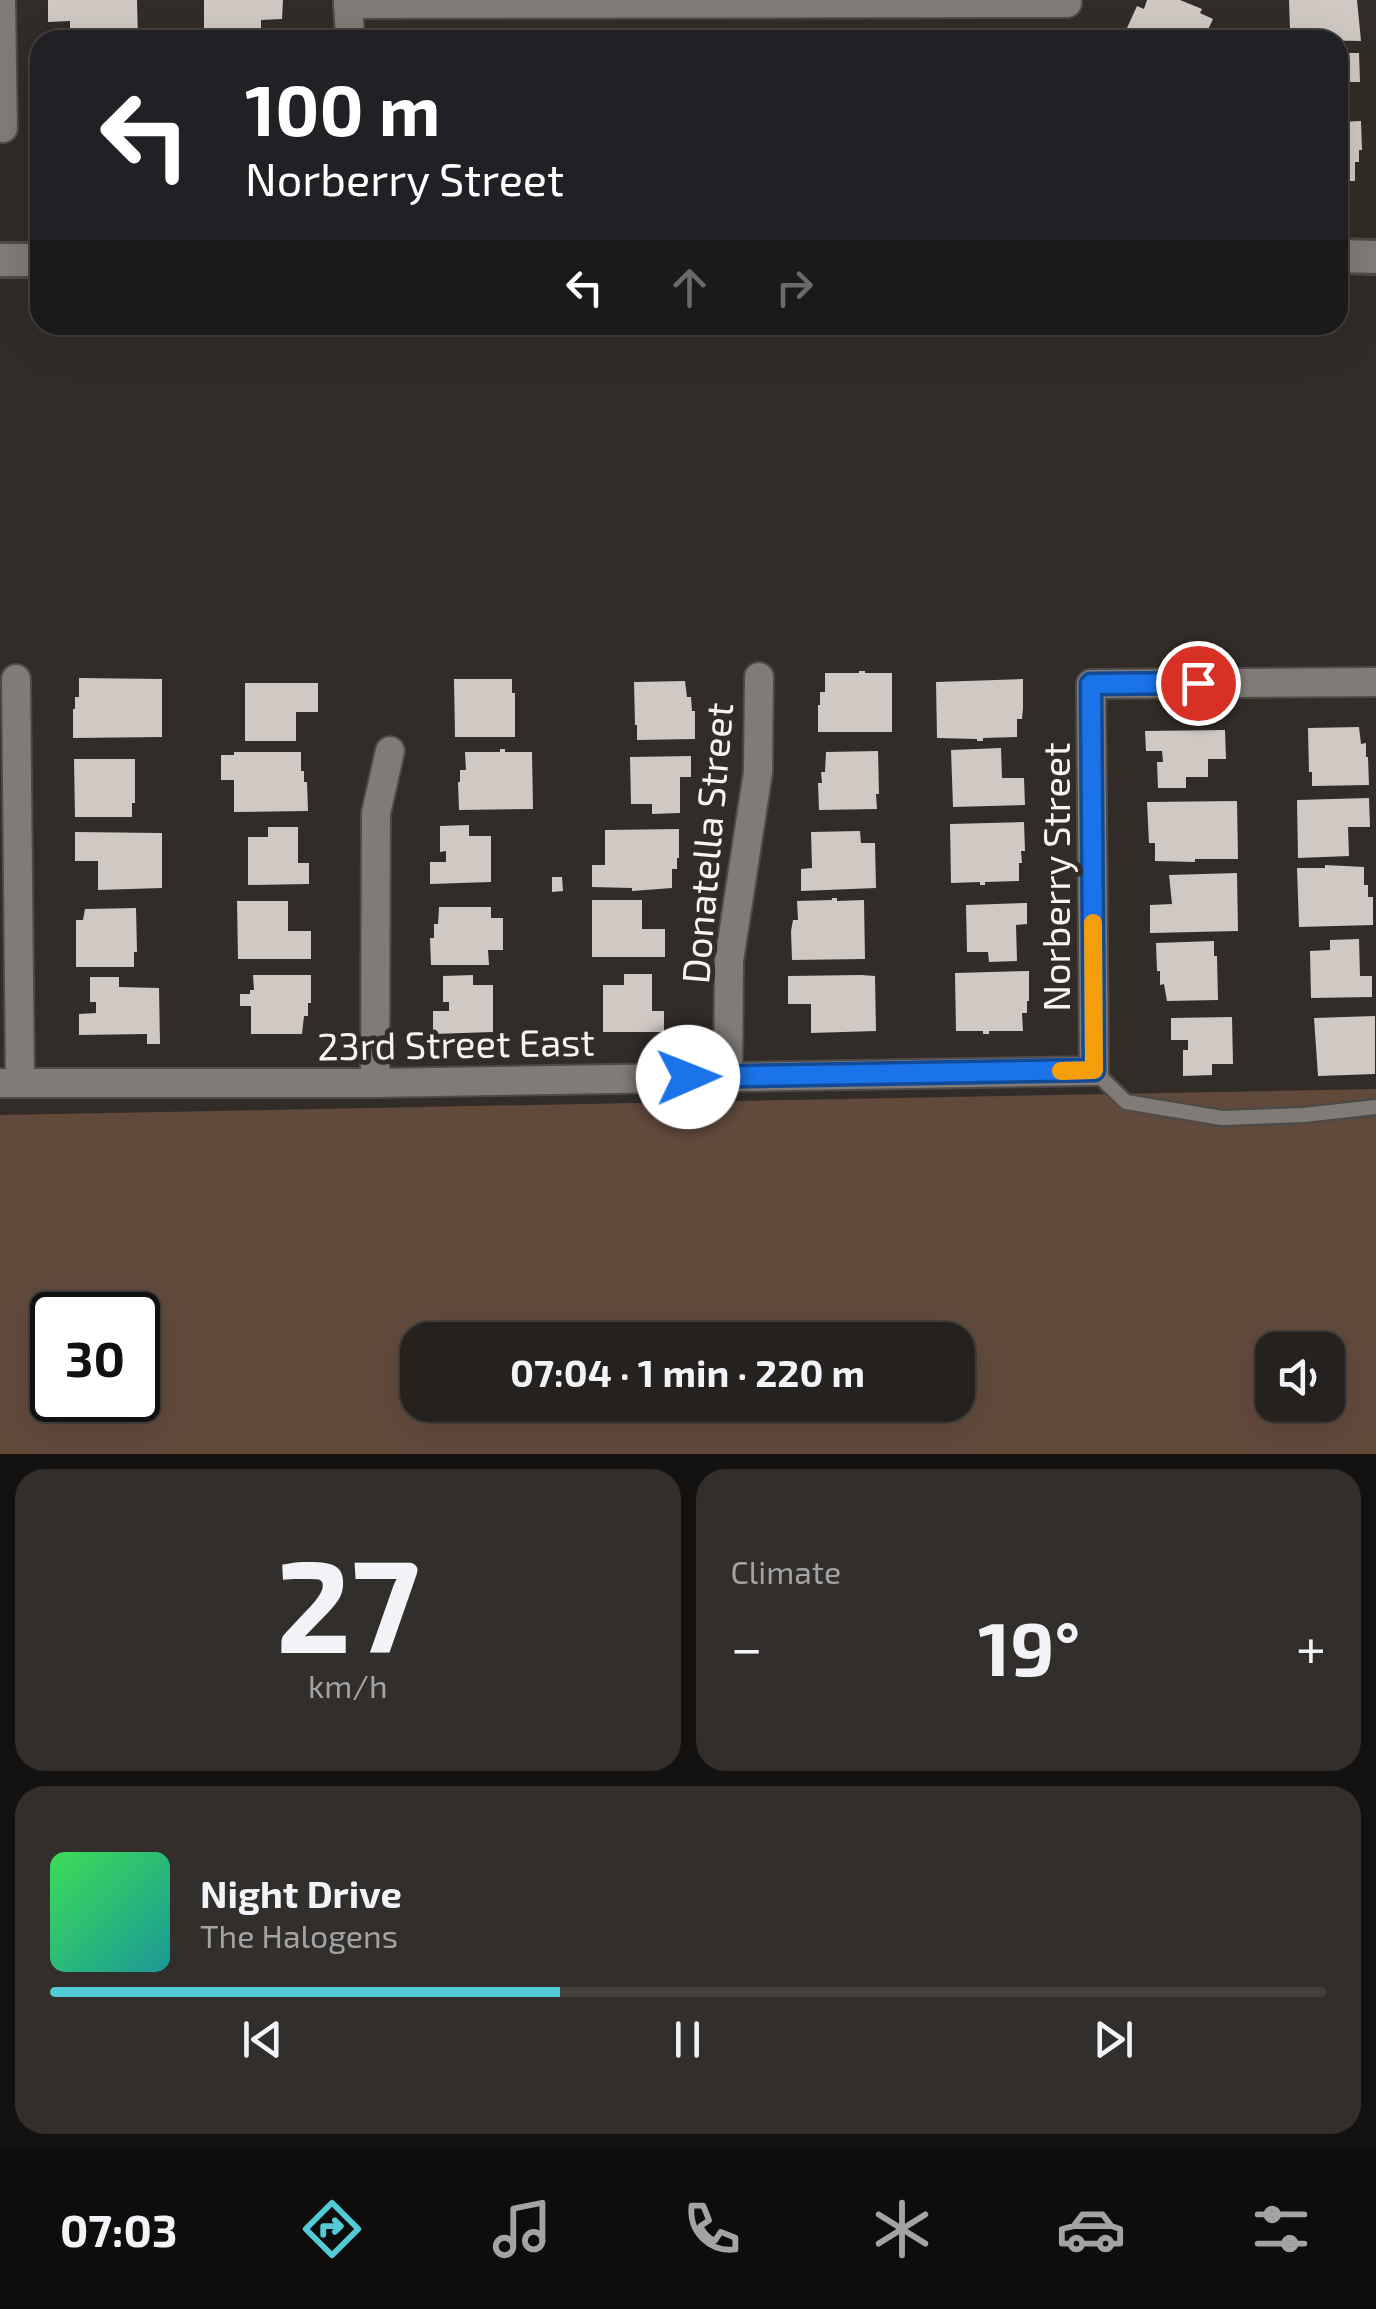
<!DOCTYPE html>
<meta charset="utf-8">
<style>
body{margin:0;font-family:"Exo 2",sans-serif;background:#312e2b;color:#f1f3f6;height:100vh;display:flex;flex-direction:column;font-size:38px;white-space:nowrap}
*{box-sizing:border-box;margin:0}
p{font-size:32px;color:#a3a3a4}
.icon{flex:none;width:55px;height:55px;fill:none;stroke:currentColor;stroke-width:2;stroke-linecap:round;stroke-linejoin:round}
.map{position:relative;height:1454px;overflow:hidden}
.sheet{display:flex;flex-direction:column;gap:15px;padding:15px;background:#141210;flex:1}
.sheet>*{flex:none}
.guide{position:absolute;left:30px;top:30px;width:1318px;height:305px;border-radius:30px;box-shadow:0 10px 40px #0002,0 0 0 2px #423e3c;background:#202124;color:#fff;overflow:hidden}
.fabs{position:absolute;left:1255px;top:1332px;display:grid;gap:20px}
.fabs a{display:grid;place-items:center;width:90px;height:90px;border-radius:20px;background:#25211e;box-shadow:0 10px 40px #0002,0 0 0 2px #423e3c;font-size:50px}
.speed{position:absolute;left:30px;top:1292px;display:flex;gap:20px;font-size:50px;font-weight:700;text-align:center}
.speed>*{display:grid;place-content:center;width:130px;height:130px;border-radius:50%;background:#25211e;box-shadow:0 10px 40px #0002,0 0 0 2px #423e3c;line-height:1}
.speed .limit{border:5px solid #111;border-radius:15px;background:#fff;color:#111}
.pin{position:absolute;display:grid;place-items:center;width:85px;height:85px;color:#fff;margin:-42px;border:5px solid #fff;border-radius:50%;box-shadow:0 2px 10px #0007}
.me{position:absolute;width:110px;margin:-55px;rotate:89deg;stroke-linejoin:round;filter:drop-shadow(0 0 8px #0008)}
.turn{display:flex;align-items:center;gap:35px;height:210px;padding:0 50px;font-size:45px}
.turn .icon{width:130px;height:130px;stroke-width:2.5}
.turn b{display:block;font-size:70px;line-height:85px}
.lanes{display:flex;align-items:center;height:95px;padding:0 50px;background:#0003;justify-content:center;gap:50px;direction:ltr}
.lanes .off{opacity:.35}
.big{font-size:75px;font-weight:700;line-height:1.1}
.sheet .card{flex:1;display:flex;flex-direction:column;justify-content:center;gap:15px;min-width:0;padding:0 35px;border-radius:30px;background:#312e2b}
.sheet .dial{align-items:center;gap:0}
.dial b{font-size:130px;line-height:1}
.song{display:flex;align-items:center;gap:30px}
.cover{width:120px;height:120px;border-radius:15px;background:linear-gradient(135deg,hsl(130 70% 55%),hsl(180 70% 35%))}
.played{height:10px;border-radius:5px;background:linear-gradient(90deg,#52cbd7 40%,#423e3c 40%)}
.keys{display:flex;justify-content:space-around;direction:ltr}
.heat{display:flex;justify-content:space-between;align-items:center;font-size:55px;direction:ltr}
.sheet .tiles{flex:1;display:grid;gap:15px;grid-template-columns:1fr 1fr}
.card:last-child{grid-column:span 2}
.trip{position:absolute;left:400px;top:1322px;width:575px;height:100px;border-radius:30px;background:#25211e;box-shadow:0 10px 40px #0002,0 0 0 2px #423e3c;font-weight:700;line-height:100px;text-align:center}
.tab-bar{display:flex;height:160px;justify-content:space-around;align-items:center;background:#0f0d0c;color:#a3a3a4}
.tab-bar .icon{width:70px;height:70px}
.tab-bar .selected{color:#52cbd7}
.tab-bar b{font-size:45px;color:#f1f3f6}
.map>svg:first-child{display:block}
.green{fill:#624a3b;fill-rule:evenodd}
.building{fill:#cfc8c3}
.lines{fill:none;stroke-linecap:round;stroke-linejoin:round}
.service-casing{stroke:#4e4a47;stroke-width:19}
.minor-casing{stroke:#4e4a47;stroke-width:32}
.tertiary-casing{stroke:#4e4a47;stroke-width:38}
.service{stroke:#817b77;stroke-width:14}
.minor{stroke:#817b77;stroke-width:28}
.tertiary{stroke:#817b77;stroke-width:32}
.route-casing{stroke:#114b97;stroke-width:25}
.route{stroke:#1a73e8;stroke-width:18}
.slow{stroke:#f59e0b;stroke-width:18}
.labels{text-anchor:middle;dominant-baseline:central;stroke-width:10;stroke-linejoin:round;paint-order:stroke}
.street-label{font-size:38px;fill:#f7f3f1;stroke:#312c28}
</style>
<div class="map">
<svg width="1376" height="1454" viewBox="0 0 1376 1454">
<rect width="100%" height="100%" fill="#312c28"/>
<path class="green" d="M1376,1089v365h-1376v-339zM52,1315h86v85h-86zM418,1340h540v65h-540zM1272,1350h56v55h-56z"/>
<g class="building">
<polygon points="48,0 137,0 138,39 77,40 77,33 70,33 70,21 48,22"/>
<polygon points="204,0 283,0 282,19 261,20 261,31 254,31 254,40 204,40"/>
<polygon points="1147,0 1180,0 1202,9 1200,13 1213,19 1203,40 1122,39 1137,6 1144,9"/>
<polygon points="1289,0 1357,0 1361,41 1304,40 1303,29 1290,29"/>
<polygon points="1338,53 1359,53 1360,82 1338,82"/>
<polygon points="1361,121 1362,150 1359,150 1359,162 1355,162 1355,181 1338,181 1338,122"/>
<polygon points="859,671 865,671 865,673 892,673 892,732 818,732 818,705 820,705 820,692 825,692 825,673 859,673"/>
<polygon points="79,678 162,679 162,737 73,738 73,709 75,709 75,697 79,697"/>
<polygon points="454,679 512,679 512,693 515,693 515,737 455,737"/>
<polygon points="1023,679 1023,708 1022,719 1017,719 1017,737 983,738 983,741 977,741 977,739 937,738 936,682"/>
<polygon points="685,681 687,697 691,697 692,711 695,711 695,739 637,740 637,725 635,725 634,682"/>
<polygon points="245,683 318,683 318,712 296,712 296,741 245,741"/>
<polygon points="1359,727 1361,744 1366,743 1366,757 1368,757 1369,785 1312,786 1312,772 1309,772 1308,728"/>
<polygon points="1225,730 1226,759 1208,759 1208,777 1186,777 1186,788 1158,788 1157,762 1163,762 1162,751 1146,751 1145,731"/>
<polygon points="1001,748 1002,778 1024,778 1025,805 953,807 951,750"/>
<polygon points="500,749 505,749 505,752 532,752 533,809 459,810 458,782 460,782 460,770 466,770 465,752 500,752"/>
<polygon points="878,751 879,794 876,794 877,809 819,810 818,783 822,783 821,772 825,772 826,752"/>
<polygon points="234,752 301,752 301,771 304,771 304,782 307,782 308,811 234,812 234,780 221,780 221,755 234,755"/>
<polygon points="691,756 691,777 680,777 680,813 652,814 652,804 631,804 630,757"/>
<polygon points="74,759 135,759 135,803 132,803 132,817 75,817"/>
<polygon points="1369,798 1370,827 1348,827 1349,856 1298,858 1297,800"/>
<polygon points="1237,801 1238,859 1195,859 1195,862 1155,861 1155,843 1149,843 1147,802"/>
<polygon points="1024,822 1025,851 1021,851 1022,863 1019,863 1019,881 985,882 985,885 980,885 980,882 951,883 950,824"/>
<polygon points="469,825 469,836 491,836 491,882 430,884 430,862 446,862 446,851 440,852 440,826"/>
<polygon points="268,827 298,827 298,863 309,863 309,884 248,885 248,837 268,837"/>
<polygon points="679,829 679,858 677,858 677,869 672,869 672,888 632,891 632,888 592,887 592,865 605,865 605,830"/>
<polygon points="860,831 861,843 875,843 876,888 801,891 801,869 812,868 811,832"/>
<polygon points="75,832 162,833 162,888 98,890 98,861 75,861"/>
<polygon points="1325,865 1364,867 1364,885 1368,885 1368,897 1373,897 1373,925 1299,927 1297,868 1325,868"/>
<polygon points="1237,873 1238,931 1150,933 1150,905 1172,904 1169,875"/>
<polygon points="552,877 562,877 563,891 552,892"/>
<polygon points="832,898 837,898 837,901 864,900 865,959 792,960 791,931 793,920 798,920 797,901 832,900"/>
<polygon points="592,900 642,900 642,929 665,929 665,957 592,957"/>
<polygon points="237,901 288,901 288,931 311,931 311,959 238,959"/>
<polygon points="1027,903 1027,924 1016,925 1017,961 989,962 988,952 967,952 966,905"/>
<polygon points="439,907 491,907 491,918 503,918 503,950 488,950 489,965 431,965 430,938 434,938 434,924 438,924"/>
<polygon points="136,908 137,952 134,952 134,967 76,967 76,920 83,920 85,909"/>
<polygon points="1359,939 1360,976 1372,976 1372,997 1311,998 1310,951 1330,950 1330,940"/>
<polygon points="1214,941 1214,956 1217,956 1218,1000 1167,1001 1164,984 1160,985 1160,971 1157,971 1156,943"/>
<polygon points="1029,971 1029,1001 1027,1001 1027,1013 1022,1013 1023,1031 989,1031 989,1034 983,1034 983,1031 956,1031 955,973"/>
<polygon points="624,974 652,974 652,1011 664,1011 664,1032 603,1032 603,985 624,985"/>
<polygon points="253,975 311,975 311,1003 308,1003 308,1016 304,1016 302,1034 251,1034 251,1006 240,1006 240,994 250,994 250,990 254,990"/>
<polygon points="473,975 473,985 493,985 493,1032 433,1034 433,1011 449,1011 449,1002 443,1002 443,976"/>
<polygon points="861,975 875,976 876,1031 811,1033 811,1004 788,1004 788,976"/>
<polygon points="90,977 119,977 119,987 159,988 160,1044 147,1044 147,1034 79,1035 79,1014 96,1013 96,1002 90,1002"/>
<polygon points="1375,1016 1375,1074 1318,1076 1314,1018"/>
<polygon points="1232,1017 1233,1064 1212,1064 1212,1075 1183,1076 1183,1050 1188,1050 1188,1040 1171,1040 1171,1018"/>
</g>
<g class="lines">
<g class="service-casing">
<polyline id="service" points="1094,1071 1126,1102 1222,1118 1304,1115 1376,1107"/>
</g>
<g class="minor-casing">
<g id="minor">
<polyline points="1,0 3,128"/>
<polyline points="348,0 350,40"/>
<polyline points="348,4 1067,3 1067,0"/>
<polyline points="16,679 20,1083"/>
<polyline points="728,1076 729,961 758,772 759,677"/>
<polyline points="0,1083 375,1083 1094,1071 1091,684 1376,682"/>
<polyline points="375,1083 376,813 390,751"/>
</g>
</g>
<g class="tertiary-casing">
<g id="tertiary">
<polyline points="1338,256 1376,257"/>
<polyline points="0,260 40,260"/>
</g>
</g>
<use href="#service" class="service"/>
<use href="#minor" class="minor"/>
<use href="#tertiary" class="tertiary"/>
</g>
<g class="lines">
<g class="route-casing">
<polyline id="route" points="688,1077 1094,1070 1091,684 1198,683"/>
</g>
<use href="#route" class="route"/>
<polyline class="slow" points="1061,1071 1094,1070 1093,923"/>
</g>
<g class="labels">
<g class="street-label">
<text transform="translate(706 843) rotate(-85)">Donatella Street</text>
<text transform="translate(1055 877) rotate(-90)">Norberry Street</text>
<text transform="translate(456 1043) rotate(-1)">23rd Street East</text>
</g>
</g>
</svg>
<div class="fabs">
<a><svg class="icon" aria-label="sound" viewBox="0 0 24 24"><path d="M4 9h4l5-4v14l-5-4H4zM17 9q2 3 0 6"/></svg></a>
</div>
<div class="speed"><div class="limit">30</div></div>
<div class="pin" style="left:1198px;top:683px;background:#d93025"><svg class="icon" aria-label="arrive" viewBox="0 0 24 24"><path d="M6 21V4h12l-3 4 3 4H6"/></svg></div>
<svg class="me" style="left:688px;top:1077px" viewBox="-20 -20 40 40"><circle r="19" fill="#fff"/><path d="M0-13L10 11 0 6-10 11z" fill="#1a73e8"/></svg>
<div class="trip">07:04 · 1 min · 220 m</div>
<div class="guide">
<div class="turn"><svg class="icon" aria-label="left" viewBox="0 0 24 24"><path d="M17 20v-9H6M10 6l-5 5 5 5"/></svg><div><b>100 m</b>Norberry Street</div></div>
<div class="lanes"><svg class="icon" aria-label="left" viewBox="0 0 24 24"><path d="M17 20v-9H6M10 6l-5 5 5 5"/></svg><svg class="icon off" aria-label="ahead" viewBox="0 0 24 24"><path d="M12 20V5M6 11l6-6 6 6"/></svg><svg class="icon off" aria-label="right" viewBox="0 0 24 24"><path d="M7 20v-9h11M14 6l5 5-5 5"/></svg></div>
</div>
</div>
<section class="sheet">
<div class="tiles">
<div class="card dial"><b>27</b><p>km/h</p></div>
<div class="card"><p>Climate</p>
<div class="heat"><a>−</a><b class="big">19°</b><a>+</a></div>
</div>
<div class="card">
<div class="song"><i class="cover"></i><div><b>Night Drive</b><p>The Halogens</p></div></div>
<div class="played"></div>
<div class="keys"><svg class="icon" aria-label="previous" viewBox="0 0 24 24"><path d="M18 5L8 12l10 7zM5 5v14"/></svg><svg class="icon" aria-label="pause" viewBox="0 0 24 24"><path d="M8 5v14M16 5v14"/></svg><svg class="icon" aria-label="next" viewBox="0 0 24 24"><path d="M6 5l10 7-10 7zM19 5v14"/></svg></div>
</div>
</div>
</section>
<nav class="tab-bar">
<b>07:03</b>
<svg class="icon selected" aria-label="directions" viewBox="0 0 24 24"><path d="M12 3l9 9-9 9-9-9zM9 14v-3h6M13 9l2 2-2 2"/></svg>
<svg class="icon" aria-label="music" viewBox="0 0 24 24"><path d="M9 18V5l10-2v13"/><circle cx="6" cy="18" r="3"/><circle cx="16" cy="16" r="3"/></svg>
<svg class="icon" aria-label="phone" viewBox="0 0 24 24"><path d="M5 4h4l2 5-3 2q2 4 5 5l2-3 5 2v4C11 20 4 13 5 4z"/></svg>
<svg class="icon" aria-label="climate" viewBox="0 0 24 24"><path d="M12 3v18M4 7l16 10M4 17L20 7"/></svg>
<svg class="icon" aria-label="car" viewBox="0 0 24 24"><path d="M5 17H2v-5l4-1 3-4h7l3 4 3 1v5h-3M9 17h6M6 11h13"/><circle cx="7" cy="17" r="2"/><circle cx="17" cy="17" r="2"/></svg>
<svg class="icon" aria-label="filters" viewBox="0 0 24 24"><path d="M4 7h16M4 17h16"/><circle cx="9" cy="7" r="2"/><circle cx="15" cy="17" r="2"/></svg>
</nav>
